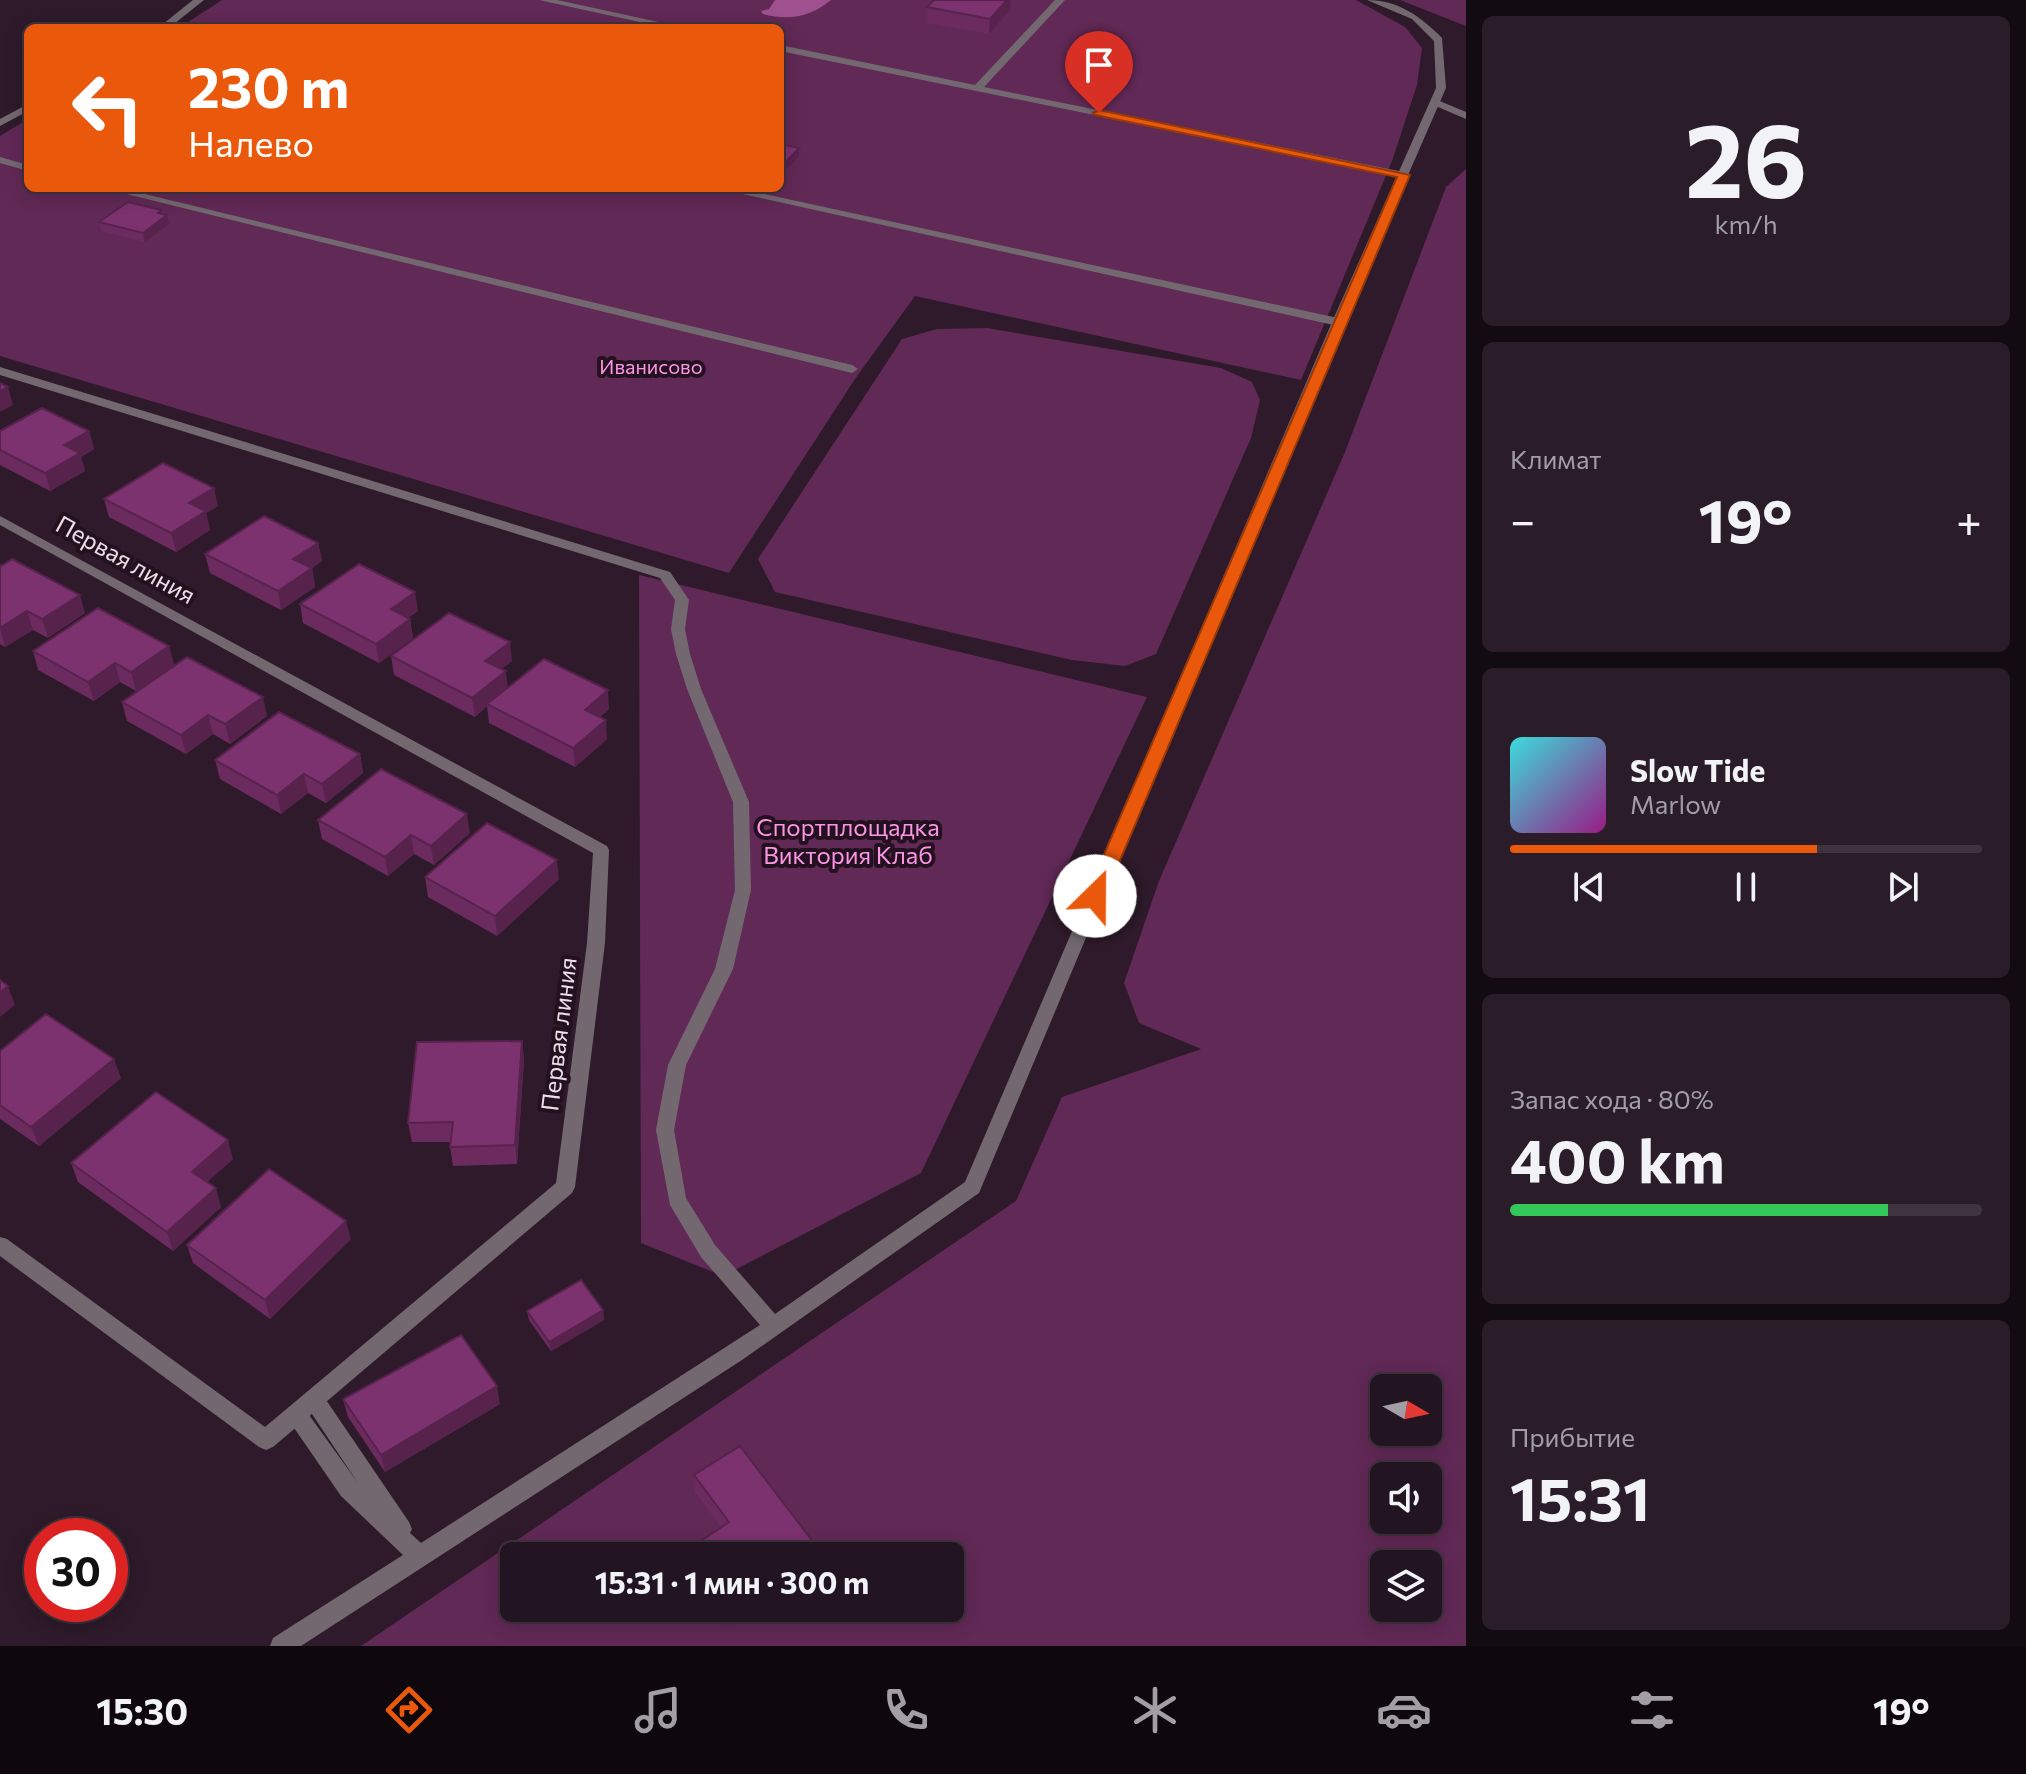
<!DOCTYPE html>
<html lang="ru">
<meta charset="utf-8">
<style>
body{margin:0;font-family:Commissioner,sans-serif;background:#2a1d29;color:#f1f3f6;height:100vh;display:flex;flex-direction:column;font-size:30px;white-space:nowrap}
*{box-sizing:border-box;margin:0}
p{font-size:26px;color:#a29ea5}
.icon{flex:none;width:44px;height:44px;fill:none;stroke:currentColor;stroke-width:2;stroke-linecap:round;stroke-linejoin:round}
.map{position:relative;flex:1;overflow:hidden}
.sheet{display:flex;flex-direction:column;gap:16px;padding:16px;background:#130b12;width:560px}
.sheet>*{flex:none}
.guide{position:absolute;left:24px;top:24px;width:760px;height:168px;border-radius:12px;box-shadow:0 4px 20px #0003,0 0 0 2px #3f333e;background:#ea580c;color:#fff;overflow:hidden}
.needle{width:52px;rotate:99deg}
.tools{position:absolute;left:1370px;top:1374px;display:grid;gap:16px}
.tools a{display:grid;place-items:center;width:72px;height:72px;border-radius:12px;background:#221420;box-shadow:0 4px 20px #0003,0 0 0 2px #3f333e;font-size:40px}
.speed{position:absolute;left:24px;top:1518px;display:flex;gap:16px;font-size:40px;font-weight:700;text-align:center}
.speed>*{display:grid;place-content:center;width:104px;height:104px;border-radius:50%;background:#221420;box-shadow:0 4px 20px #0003,0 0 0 2px #3f333e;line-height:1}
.speed .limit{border:12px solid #d22;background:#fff;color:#111}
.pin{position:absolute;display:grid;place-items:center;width:68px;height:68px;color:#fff;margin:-82px -34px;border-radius:50% 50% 50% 0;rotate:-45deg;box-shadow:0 0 8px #0007}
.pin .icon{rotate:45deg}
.me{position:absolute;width:88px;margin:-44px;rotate:23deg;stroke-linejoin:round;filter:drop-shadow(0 0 6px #0008)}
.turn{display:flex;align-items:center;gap:28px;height:168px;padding:0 32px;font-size:36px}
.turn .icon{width:104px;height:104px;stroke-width:2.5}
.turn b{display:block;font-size:56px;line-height:68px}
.big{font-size:60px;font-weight:700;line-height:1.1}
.sheet .widget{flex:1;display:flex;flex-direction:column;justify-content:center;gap:12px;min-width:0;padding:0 28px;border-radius:12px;background:#2a1d29}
.sheet .dial{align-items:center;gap:0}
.dial b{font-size:104px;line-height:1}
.song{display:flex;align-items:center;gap:24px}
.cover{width:96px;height:96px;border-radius:12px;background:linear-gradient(135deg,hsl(180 70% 55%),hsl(310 70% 35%))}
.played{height:8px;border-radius:4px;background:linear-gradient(90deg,#ea580c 65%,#3f333e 65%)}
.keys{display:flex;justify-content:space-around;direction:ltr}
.heat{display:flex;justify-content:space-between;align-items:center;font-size:44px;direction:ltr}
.charge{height:12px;border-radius:6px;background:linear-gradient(90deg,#34c759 80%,#3f333e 0)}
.trip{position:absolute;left:500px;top:1542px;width:464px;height:80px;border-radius:12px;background:#221420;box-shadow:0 4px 20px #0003,0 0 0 2px #3f333e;font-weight:700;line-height:80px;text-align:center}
.dock{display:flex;height:128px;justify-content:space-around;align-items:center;background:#0e080d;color:#a29ea5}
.dock .icon{width:56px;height:56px}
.dock .current{color:#ea580c}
.dock b{font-size:36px;color:#f1f3f6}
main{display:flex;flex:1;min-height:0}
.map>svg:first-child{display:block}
.green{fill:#612956;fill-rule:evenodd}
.water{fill:#9e518e}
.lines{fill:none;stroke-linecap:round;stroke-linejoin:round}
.lane{fill:#736870;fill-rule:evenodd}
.street{fill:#736870;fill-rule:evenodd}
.wall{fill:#6b2b5f}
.shaded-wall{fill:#57234d}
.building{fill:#7c326e;stroke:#57234d;stroke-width:2}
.route{fill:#ea580c;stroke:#983908;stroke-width:2}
.labels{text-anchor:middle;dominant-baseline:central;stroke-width:8;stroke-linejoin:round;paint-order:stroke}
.far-park-label{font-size:20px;fill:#fc95e5;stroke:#241120}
.street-label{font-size:24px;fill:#ecdee8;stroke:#241120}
.park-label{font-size:24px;fill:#fc95e5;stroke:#241120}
</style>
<main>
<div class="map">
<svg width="1466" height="1646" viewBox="0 0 1466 1646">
<rect width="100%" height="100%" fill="#2e1a2a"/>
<g class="green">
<polygon points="222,0 1356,0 1405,27 1422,48 1417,85 1392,161 1301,380 915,296 855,379 729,573 0,356 0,136 28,119 28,188 780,188 780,28 179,28"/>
<polygon points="1400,0 1466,0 1466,26"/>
<path d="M1466,169v1477h-1105l655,-445 46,-104 139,-48 -62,-26 -15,-40 35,-102 186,-429 101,-265zM1384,1388h44v44h-44zM1384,1476h44v44h-44zM514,1556h436v52h-436zM1384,1564h44v44h-44z"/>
<polygon points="987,328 1221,368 1252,382 1260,400 1251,438 1156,654 1125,666 1072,660 775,592 758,559 902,339 937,329"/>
<polygon points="639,575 1147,697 921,1173 723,1276 641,1243"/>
</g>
<path class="water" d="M775,0h56c-21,17 -42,21 -68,14l-2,-3 8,-2z"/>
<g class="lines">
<g class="lane">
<polygon points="539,0 557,0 686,28 667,28"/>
<polygon points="1055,0 1065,0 984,87 1404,172 1409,175 1404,178 780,51 780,45 975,85"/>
<polygon points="1435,99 1466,112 1466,119 1431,104 1430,102"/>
<polygon points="0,157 28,165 28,171 0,163"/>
<polygon points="102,188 120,188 852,365 858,369 852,373"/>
<polygon points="716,188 736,188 1338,318 1344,322 1338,326"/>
<polygon points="0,516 607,846 609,850 605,943 575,1187 572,1193 273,1447 266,1450 259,1447 0,1256 0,1237 7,1239 265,1427 556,1183 587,943 593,853 0,525"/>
</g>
<g class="street">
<polygon points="193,0 204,0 169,28 158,28"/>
<path d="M1367,0c32,0 54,17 75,38l4,50 -102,234 -365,871 -237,167 -441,286h-31l3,-8 130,-83 -62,-59 -51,-74 -3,-7 3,-7 7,-3 7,3 54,75 -50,-75 -3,-7 3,-7 7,-2 7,2 87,128 3,7 -2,4 11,10 339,-218 -59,-68 -31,-52 -14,-75 12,-65 47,-96 20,-79 -2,-88 -46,-113 -11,-35 -5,-25 4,-29 -15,-22 -660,-203v-8l670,205 19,28 -4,29 5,25 11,35 48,113 2,88 -18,79 -47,96 -12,65 12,68 29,47 60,69 190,-132 367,-860 104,-234 -2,-47 -22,-22z"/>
<polygon points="28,104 28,111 0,126 0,119"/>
</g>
</g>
<g class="wall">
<polygon points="934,0 1011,0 1010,10 989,34 926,23 927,7"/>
<polygon points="161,214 169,224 145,242 101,231 99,222"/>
<polygon points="0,431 89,431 94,449 81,457 85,471 50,491 0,465"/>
<polygon points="104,499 218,506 206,513 210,530 176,552 109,517"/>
<polygon points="318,543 322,561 312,568 315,587 281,610 210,573 205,554"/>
<polygon points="0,563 1,566 85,613 48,638 33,630 5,647 0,644"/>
<polygon points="300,604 418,611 408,618 410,619 413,638 379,663 303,623"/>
<polygon points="169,646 174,665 136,691 120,682 94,701 38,670 33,651"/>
<polygon points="391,656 512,661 501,669 507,688 609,709 600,717 607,739 575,767 489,723 487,706 475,717 394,675"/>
<polygon points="122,702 267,716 230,744 213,734 186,754 127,721"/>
<polygon points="360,754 363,773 326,803 308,793 281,814 220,779 215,760"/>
<polygon points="318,820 470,833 434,865 414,854 388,876 322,839"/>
<polygon points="425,877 559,879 497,936 428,897"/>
<polygon points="522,1041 524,1060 517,1164 453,1166 450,1147 450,1142 412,1142 408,1123"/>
<polygon points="0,1051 121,1078 39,1146 0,1119"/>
<polygon points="233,1159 207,1182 221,1207 173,1251 78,1182 71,1163"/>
<polygon points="351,1239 270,1319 193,1263 187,1245"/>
<polygon points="603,1310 604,1320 551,1351 529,1320 527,1311"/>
<polygon points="343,1399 500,1404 385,1472 348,1417"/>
<polygon points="694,1475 817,1547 816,1556 686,1556 686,1551 721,1527 695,1492"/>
<polygon points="715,1608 753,1608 727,1626"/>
</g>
<g class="shaded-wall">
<polygon points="1007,0 1011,0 1010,10 989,34 990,19"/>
<polygon points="799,148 799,156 780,176 780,168"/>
<polygon points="161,210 162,219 167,215 169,224 145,242 143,233"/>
<polygon points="8,387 13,405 0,412 0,391"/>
<polygon points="89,431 94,449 81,457 85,471 50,491 45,473 64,445"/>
<polygon points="214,488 218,506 206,513 210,530 176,552 171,533 189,503"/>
<polygon points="318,543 322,561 297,578 293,559"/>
<polygon points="312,568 315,587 281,610 278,591"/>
<polygon points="415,592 418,611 394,628 391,609"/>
<polygon points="80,595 85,613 48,638 42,619"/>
<polygon points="27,611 33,630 5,647 0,628"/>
<polygon points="410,619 413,638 379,663 376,644"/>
<polygon points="510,642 512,661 487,680 485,661"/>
<polygon points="169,646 174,665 136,691 131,672"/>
<polygon points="115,663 120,682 94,701 88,682"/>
<polygon points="506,671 508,690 487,704 487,706 475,717 472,698"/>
<polygon points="608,690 609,709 586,729 585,710"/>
<polygon points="263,697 267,716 230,744 225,724"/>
<polygon points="208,715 213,734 186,754 181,735"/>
<polygon points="606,720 607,739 575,767 573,748"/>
<polygon points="360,754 363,773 326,803 322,784"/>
<polygon points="304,774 308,793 281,814 277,795"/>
<polygon points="467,814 470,833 434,865 431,846"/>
<polygon points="411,835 414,854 388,876 385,857"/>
<polygon points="557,860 559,879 497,936 495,916"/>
<polygon points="8,986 15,1005 0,1017 0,992"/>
<polygon points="522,1041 524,1060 517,1164 515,1145"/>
<polygon points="114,1059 121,1078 39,1146 31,1127"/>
<polygon points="228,1140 233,1159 198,1190 192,1172"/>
<polygon points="216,1188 221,1207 173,1251 167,1232"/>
<polygon points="346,1221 351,1239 270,1319 265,1300"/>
<polygon points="603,1310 604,1320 551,1351 549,1342"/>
<polygon points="497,1386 500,1404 385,1472 381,1455"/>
<polygon points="817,1547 816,1556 804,1556"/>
<polygon points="729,1608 753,1608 727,1626 727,1609"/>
</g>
<g class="building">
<polygon points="934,0 1007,0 990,19 927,7"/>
<polygon points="780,144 799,148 780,168"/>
<polygon points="128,202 161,210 158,213 167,215 143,233 99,222"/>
<polygon points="0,383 8,387 0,391"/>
<polygon points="42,408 89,431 64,445 80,453 45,473 0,450 0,431"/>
<polygon points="163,463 214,488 189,503 206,511 171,533 104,499"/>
<polygon points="264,516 318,543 293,559 312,568 278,591 205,554"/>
<polygon points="12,559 80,595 42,619 27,611 0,628 0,567"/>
<polygon points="359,564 415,592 391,609 410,619 376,644 300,604"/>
<polygon points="98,608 169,646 131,672 115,663 88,682 33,651"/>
<polygon points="449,613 510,642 485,661 506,671 472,698 391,656"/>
<polygon points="187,657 263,697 225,724 208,715 181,735 122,702"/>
<polygon points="544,659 608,690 585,710 606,720 573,748 487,704"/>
<polygon points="279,712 360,754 322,784 304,774 277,795 215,760"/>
<polygon points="381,769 467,814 431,846 411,835 385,857 318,820"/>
<polygon points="487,823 557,860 495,916 425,877"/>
<polygon points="0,980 8,986 0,992"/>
<polygon points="46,1014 114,1059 31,1127 0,1105 0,1051"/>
<polygon points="522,1041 515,1145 450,1147 453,1122 408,1123 417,1042"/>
<polygon points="156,1092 228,1140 192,1172 216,1188 167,1232 71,1163"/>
<polygon points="269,1169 346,1221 265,1300 187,1245"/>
<polygon points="581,1280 603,1310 549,1342 527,1311"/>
<polygon points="461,1335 497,1386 381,1455 343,1399"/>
<polygon points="740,1446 817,1547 804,1556 690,1556 686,1551 729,1522 694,1475"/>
</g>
<polygon class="route" points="1099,110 1410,175 1105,896 1095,903 1086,896 1397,177 1095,115 1093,113"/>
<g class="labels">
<g class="far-park-label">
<text x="651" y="366">Иванисово</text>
</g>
<g class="street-label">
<text transform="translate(126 559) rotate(29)">Первая линия</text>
<text transform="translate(558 1034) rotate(-83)">Первая линия</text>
</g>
<g class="park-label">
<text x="848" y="826">Спортплощадка<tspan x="848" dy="28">Виктория Клаб</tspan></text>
</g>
</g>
</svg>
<div class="tools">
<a><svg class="needle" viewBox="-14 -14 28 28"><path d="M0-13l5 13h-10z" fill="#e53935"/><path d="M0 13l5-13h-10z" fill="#a29ea5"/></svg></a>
<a><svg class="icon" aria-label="sound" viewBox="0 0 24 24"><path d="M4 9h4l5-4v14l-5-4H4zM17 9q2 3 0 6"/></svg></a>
<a><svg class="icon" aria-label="layers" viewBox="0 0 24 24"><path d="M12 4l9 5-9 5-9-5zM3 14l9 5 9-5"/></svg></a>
</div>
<div class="speed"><div class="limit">30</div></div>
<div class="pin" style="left:1099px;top:113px;background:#d93025"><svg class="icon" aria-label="arrive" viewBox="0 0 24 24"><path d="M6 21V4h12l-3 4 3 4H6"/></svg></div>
<svg class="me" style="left:1095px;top:896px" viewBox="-20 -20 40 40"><circle r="19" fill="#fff"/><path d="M0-13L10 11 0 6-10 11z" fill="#ea580c"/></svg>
<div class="trip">15:31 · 1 мин · 300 m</div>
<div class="guide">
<div class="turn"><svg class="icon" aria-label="left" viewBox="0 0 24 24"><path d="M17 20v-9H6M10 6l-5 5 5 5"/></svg><div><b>230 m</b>Налево</div></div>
</div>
</div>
<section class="sheet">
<div class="widget dial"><b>26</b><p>km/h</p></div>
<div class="widget"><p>Климат</p>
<div class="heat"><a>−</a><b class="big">19°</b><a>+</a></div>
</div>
<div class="widget">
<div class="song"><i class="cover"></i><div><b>Slow Tide</b><p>Marlow</p></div></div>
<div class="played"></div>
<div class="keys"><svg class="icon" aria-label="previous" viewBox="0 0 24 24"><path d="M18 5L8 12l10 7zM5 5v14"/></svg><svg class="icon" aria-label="pause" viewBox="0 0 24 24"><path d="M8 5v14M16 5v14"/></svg><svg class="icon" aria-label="next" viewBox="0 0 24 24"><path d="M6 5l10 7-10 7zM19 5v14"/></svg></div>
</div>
<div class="widget"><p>Запас хода · 80%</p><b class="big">400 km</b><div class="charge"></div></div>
<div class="widget"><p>Прибытие</p><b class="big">15:31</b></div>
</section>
</main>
<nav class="dock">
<b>15:30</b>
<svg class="icon current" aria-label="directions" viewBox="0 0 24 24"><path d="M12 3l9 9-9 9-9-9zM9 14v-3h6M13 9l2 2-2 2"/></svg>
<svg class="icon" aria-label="music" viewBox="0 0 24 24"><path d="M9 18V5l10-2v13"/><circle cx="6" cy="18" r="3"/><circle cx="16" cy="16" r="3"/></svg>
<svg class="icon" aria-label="phone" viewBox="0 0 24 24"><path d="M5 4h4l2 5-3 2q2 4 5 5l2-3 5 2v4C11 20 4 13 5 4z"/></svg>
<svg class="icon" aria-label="climate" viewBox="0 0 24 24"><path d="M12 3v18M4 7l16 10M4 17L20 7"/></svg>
<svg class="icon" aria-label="car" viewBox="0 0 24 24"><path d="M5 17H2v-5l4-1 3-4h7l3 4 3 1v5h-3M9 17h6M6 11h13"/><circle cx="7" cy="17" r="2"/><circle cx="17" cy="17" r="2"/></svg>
<svg class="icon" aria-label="filters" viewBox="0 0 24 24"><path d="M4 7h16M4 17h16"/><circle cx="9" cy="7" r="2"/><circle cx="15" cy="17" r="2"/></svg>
<b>19°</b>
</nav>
